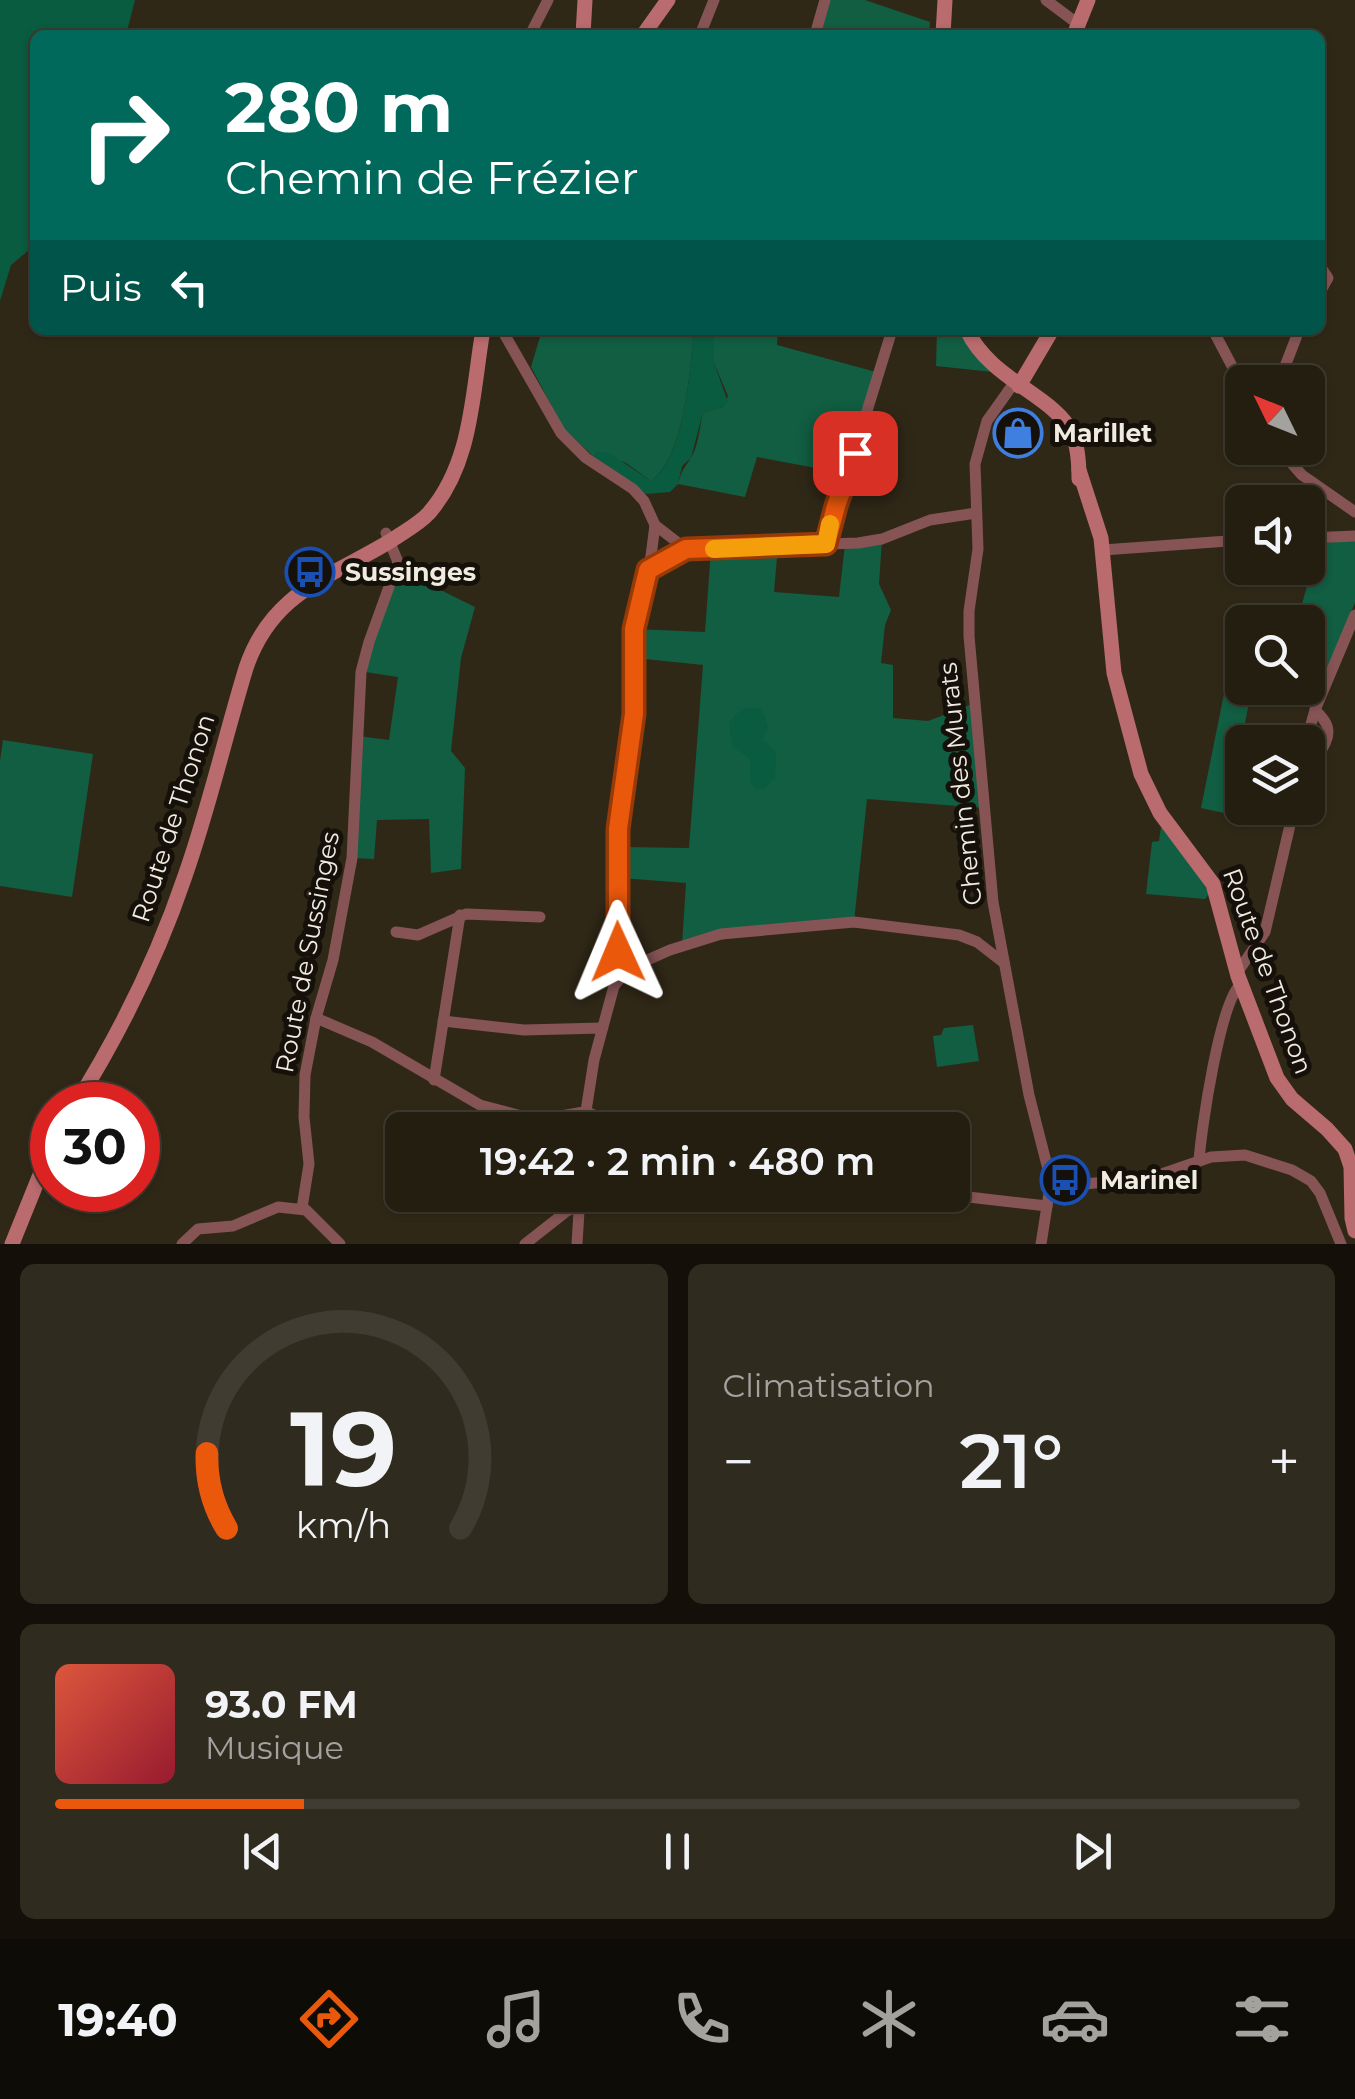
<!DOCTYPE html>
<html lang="fr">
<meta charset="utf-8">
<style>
body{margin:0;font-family:Montserrat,sans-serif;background:#302b1f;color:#f1f3f6;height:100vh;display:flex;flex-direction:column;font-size:38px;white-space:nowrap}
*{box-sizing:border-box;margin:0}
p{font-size:32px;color:#a3a29f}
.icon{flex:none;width:55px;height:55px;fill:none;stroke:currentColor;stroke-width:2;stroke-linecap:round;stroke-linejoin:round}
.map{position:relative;height:1244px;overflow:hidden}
.side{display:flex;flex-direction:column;gap:20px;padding:20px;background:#141009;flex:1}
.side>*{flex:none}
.banner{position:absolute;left:30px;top:30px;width:1295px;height:305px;border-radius:15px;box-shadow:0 2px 8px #0004,0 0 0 2px #413c31;background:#00695c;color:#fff;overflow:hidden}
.needle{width:65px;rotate:313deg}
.fabs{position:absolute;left:1225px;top:365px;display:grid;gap:20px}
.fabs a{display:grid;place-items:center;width:100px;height:100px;border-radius:15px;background:#241e11;box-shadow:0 2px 8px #0004,0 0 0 2px #413c31;font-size:50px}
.speed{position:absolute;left:30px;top:1082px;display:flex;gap:20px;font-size:50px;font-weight:700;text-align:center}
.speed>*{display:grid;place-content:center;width:130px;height:130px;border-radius:50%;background:#241e11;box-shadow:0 2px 8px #0004,0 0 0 2px #413c31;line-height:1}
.speed .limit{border:15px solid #d22;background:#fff;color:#111}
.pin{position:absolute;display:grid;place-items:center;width:85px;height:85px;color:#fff;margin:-42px;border-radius:20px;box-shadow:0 5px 15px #0006}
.me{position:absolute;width:110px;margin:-55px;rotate:359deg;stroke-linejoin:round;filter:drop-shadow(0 0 8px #0008)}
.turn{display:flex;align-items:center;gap:35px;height:210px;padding:0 30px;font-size:45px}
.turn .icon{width:130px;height:130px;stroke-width:2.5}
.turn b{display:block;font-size:70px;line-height:85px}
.then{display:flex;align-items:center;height:95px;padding:0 30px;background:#0003;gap:20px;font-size:38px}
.big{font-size:75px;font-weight:600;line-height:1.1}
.side .card{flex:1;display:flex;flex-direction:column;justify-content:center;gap:15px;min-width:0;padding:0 35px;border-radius:15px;background:#302b1f}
.side .dial{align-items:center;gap:0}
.dial svg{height:260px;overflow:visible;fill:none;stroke:#413c31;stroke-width:7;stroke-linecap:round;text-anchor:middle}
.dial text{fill:#f1f3f6;stroke:none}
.song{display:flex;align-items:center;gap:30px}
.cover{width:120px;height:120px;border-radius:15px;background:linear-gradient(135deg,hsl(10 70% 55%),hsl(350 70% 35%))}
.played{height:10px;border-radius:5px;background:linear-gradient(90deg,#ea580c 20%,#413c31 20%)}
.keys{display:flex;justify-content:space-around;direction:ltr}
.heat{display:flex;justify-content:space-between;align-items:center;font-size:55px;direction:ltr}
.side .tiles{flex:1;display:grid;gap:20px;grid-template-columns:1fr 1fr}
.card:last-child{grid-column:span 2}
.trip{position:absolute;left:385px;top:1112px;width:585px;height:100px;border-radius:15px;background:#241e11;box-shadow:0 2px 8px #0004,0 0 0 2px #413c31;font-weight:600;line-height:100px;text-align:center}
.menu{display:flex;height:160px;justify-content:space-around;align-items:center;background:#0e0c07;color:#a3a29f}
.menu .icon{width:70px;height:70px}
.menu .active{color:#ea580c}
.menu b{font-size:45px;color:#f1f3f6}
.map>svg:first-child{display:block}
.green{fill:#115e42}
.forest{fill:#095c40}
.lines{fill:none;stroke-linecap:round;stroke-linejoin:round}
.street{stroke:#865455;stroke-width:11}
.secondary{stroke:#b96b6e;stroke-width:15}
.route-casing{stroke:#983908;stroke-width:25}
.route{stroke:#ea580c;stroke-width:18}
.slow{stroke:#f59e0b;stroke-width:18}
.labels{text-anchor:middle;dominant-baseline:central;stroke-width:10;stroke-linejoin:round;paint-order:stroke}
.poi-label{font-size:25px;font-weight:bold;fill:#f0ebe0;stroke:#15110a;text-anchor:start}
.street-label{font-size:25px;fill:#f0ebe0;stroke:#15110a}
</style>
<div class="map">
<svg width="1355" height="1244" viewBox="0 0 1355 1244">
<rect width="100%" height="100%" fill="#302817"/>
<g class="green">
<polygon points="829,0 865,0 930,22 929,35 819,35"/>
<path d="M542,330h152c-4,41 -9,126 -43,151l-25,-18 -29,-11 -3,5 -30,-28 -33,-62z"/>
<path d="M714,330h64l-1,15 99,27 -33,101 -86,-16 -12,40 -67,-13c4,-16 8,-17 15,-30 6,-12 7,-29 10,-42l20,-5 5,-11 -14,-33z"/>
<polygon points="937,330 961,330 993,372 936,366"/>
<polygon points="882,539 879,584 891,610 885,625 881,663 893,665 893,718 928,721 975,703 984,808 867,799 854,922 682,945 686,883 622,878 623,847 689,848 703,665 635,658 635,629 705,632 711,549 778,546 774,592 839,597 845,544"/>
<polygon points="1355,541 1355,603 1323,677 1308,677 1308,622 1297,622 1319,543"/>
<polygon points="400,570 475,607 461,658 451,751 465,768 461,869 431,873 429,819 377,820 374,859 352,858 358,736 389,740 398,677 365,672 369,653"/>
<polygon points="1230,664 1242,667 1242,688 1252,688 1236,768 1230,767 1224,813 1201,808"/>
<polygon points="3,740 93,754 72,897 0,886 0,761"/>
<polygon points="1161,827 1201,876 1209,894 1205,899 1146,894 1152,842 1159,841"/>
<polygon points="973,1025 979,1061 937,1067 933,1036 941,1035 944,1028"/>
</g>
<g class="forest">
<polygon points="0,0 135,0 126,35 35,35 35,245 11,265 0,301"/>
<path d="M694,330h20v33l14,39 -5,5 -20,5 -12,46 -9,8 -4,18 -8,8 -24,2 -52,-37 3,-5 12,1 42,28c34,-24 39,-111 43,-151z"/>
<polygon points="748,707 762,709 768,728 763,740 776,752 775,778 764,789 755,789 750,780 750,759 732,745 729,724 735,715"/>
</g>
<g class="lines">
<g class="street">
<polyline points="1046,0 1078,24"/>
<polyline points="530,35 548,0"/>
<polyline points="700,35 714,0"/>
<polyline points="815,35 825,0"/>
<polyline points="1320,266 1328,278 1320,292"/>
<polyline points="502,330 561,433 586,458 633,489 644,501 655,525 686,549 858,543 882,539 930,520 976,513"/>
<polyline points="1213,330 1242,385"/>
<polyline points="1279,382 1299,330"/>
<polyline points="1014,383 987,421 975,464 978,549 969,611 969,636 993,902 1029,1095 1051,1181 1041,1244"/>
<polyline points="1278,448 1302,475 1355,512"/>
<polyline points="1308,538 1355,536"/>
<polyline points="826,544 892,330"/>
<polyline points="1103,550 1242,540"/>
<polyline points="648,570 686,549"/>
<polyline points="1306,742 1315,710 1355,615"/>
<path d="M1308,749h14c11,-17 6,-27 -7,-39"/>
<polyline points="396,932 418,935 466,914 540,917"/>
<polyline points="623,972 618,959 618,829 634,714 635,629 651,556 655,525"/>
<polyline points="1237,973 1265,932 1294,808"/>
<polyline points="316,1018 372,1042 480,1105 537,1120 584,1112"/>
<polyline points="443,1021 524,1030 602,1028"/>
<polyline points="434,1080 460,915"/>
<polyline points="584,1112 592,1114 610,1130"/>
<polyline points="583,1130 594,1060 614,986 629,968 670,950 721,934 854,922 959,935 977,942 1004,963"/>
<path d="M1199,1161c2,-31 21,-160 42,-177"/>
<polyline points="1051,1187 1150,1178 1211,1157 1245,1155 1292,1170 1311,1181 1320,1193 1341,1244"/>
<polyline points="951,1195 1047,1206"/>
<polyline points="302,1208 309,1164 304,1117 305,1075 316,1018 333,960 352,858 361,672 369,642 398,562 386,533"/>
<polyline points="182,1244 198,1229 233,1226 278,1207 306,1210 340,1244"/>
<polyline points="525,1244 567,1211 579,1206"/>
<polyline points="577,1244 580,1195"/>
</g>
<g class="secondary">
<polyline points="583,35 585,0"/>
<polyline points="643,35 668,0"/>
<polyline points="943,35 945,0"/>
<polyline points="1074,35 1088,0"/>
<path d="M967,330c23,50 88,66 105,103 6,13 7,31 7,46"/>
<polyline points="1019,386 1052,330"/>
<polyline points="1079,470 1101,538 1114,673 1141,774 1160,813 1213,884 1238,976 1277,1078 1292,1099 1327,1129 1345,1149 1351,1167 1352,1218 1355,1231"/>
<path d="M75,1105c45,-72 83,-149 110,-229 24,-68 40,-139 61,-208 26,-77 84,-90 146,-128 13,-9 27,-16 37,-27 44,-51 43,-121 54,-183"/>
<polyline points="12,1244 52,1145"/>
</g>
</g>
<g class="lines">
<g class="route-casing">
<polyline id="route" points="618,952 618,829 634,714 634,629 648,570 686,549 826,544 836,506 855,453"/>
</g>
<use href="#route" class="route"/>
<polyline class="slow" points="714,549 826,544 830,524"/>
</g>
<defs>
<g id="shop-ring" transform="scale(2.5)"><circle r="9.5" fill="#15110a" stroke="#3f7fe0" stroke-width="1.5"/><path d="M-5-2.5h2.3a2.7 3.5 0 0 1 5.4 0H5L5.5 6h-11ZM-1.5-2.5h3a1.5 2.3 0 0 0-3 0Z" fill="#3f7fe0"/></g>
<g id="bus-ring" transform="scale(2.5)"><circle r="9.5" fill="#15110a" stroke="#1a4fb4" stroke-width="1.5"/><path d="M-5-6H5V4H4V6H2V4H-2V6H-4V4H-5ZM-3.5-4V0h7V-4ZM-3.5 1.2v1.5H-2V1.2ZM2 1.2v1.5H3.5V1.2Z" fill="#1a4fb4"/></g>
</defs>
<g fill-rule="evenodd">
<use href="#shop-ring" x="1018" y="433"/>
<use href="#bus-ring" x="310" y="572"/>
<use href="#bus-ring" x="1065" y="1180"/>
</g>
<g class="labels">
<g class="poi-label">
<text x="1053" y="433">Marillet</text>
<text x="345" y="572">Sussinges</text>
<text x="1100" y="1180">Marinel</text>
</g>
<g class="street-label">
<text transform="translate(960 784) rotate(-96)">Chemin des Murats</text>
<text transform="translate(173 818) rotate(-72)">Route de Thonon</text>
<text transform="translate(307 952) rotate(-79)">Route de Sussinges</text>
<text transform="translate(1268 971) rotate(70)">Route de Thonon</text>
</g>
</g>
</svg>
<div class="fabs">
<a><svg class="needle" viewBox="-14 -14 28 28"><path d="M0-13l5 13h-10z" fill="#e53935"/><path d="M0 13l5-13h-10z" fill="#a3a29f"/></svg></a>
<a><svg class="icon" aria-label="sound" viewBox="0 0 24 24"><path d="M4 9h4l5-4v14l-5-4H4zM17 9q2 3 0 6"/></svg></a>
<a><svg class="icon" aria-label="search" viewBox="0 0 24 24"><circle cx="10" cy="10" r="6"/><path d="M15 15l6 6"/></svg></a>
<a><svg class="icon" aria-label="layers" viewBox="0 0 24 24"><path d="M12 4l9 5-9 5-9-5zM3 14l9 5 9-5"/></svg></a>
</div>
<div class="speed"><div class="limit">30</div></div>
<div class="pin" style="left:855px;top:453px;background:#d93025"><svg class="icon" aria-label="arrive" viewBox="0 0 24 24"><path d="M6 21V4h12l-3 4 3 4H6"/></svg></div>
<svg class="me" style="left:618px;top:952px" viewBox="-20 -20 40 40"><path d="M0-17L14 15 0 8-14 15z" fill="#ea580c" stroke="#fff" stroke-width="4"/></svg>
<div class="trip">19:42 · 2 min · 480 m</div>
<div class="banner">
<div class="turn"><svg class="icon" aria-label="right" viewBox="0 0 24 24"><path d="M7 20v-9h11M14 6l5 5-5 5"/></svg><div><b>280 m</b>Chemin de Frézier</div></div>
<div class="then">Puis<svg class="icon" aria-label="left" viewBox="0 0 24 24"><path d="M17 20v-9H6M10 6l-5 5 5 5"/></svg></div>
</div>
</div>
<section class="side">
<div class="tiles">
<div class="card dial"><svg viewBox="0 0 100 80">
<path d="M14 69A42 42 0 1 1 86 69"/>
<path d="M14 69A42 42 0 0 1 8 46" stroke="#ea580c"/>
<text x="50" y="56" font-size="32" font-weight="700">19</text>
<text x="50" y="72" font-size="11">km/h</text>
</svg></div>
<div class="card"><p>Climatisation</p>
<div class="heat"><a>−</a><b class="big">21°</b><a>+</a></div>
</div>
<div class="card">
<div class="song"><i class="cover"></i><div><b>93.0 FM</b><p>Musique</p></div></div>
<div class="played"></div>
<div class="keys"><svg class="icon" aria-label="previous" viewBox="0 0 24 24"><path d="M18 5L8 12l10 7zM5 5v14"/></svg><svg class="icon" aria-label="pause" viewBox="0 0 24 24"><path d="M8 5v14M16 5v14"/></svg><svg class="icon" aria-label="next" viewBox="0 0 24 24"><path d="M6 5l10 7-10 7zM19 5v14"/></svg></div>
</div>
</div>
</section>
<nav class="menu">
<b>19:40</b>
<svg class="icon active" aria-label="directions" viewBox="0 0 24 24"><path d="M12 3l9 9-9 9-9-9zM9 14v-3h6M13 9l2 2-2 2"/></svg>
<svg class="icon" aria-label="music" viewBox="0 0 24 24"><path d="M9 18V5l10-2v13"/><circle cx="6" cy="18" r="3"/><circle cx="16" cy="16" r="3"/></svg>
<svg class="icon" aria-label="phone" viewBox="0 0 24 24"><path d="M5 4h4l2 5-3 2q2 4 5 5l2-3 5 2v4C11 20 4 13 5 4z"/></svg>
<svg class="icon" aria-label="climate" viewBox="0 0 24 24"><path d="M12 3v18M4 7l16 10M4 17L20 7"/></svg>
<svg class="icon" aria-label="car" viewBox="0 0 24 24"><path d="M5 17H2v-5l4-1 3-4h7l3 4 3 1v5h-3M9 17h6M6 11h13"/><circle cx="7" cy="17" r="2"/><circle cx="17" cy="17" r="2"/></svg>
<svg class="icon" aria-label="filters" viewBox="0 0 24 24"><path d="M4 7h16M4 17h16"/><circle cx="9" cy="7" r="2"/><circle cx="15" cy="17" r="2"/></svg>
</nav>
